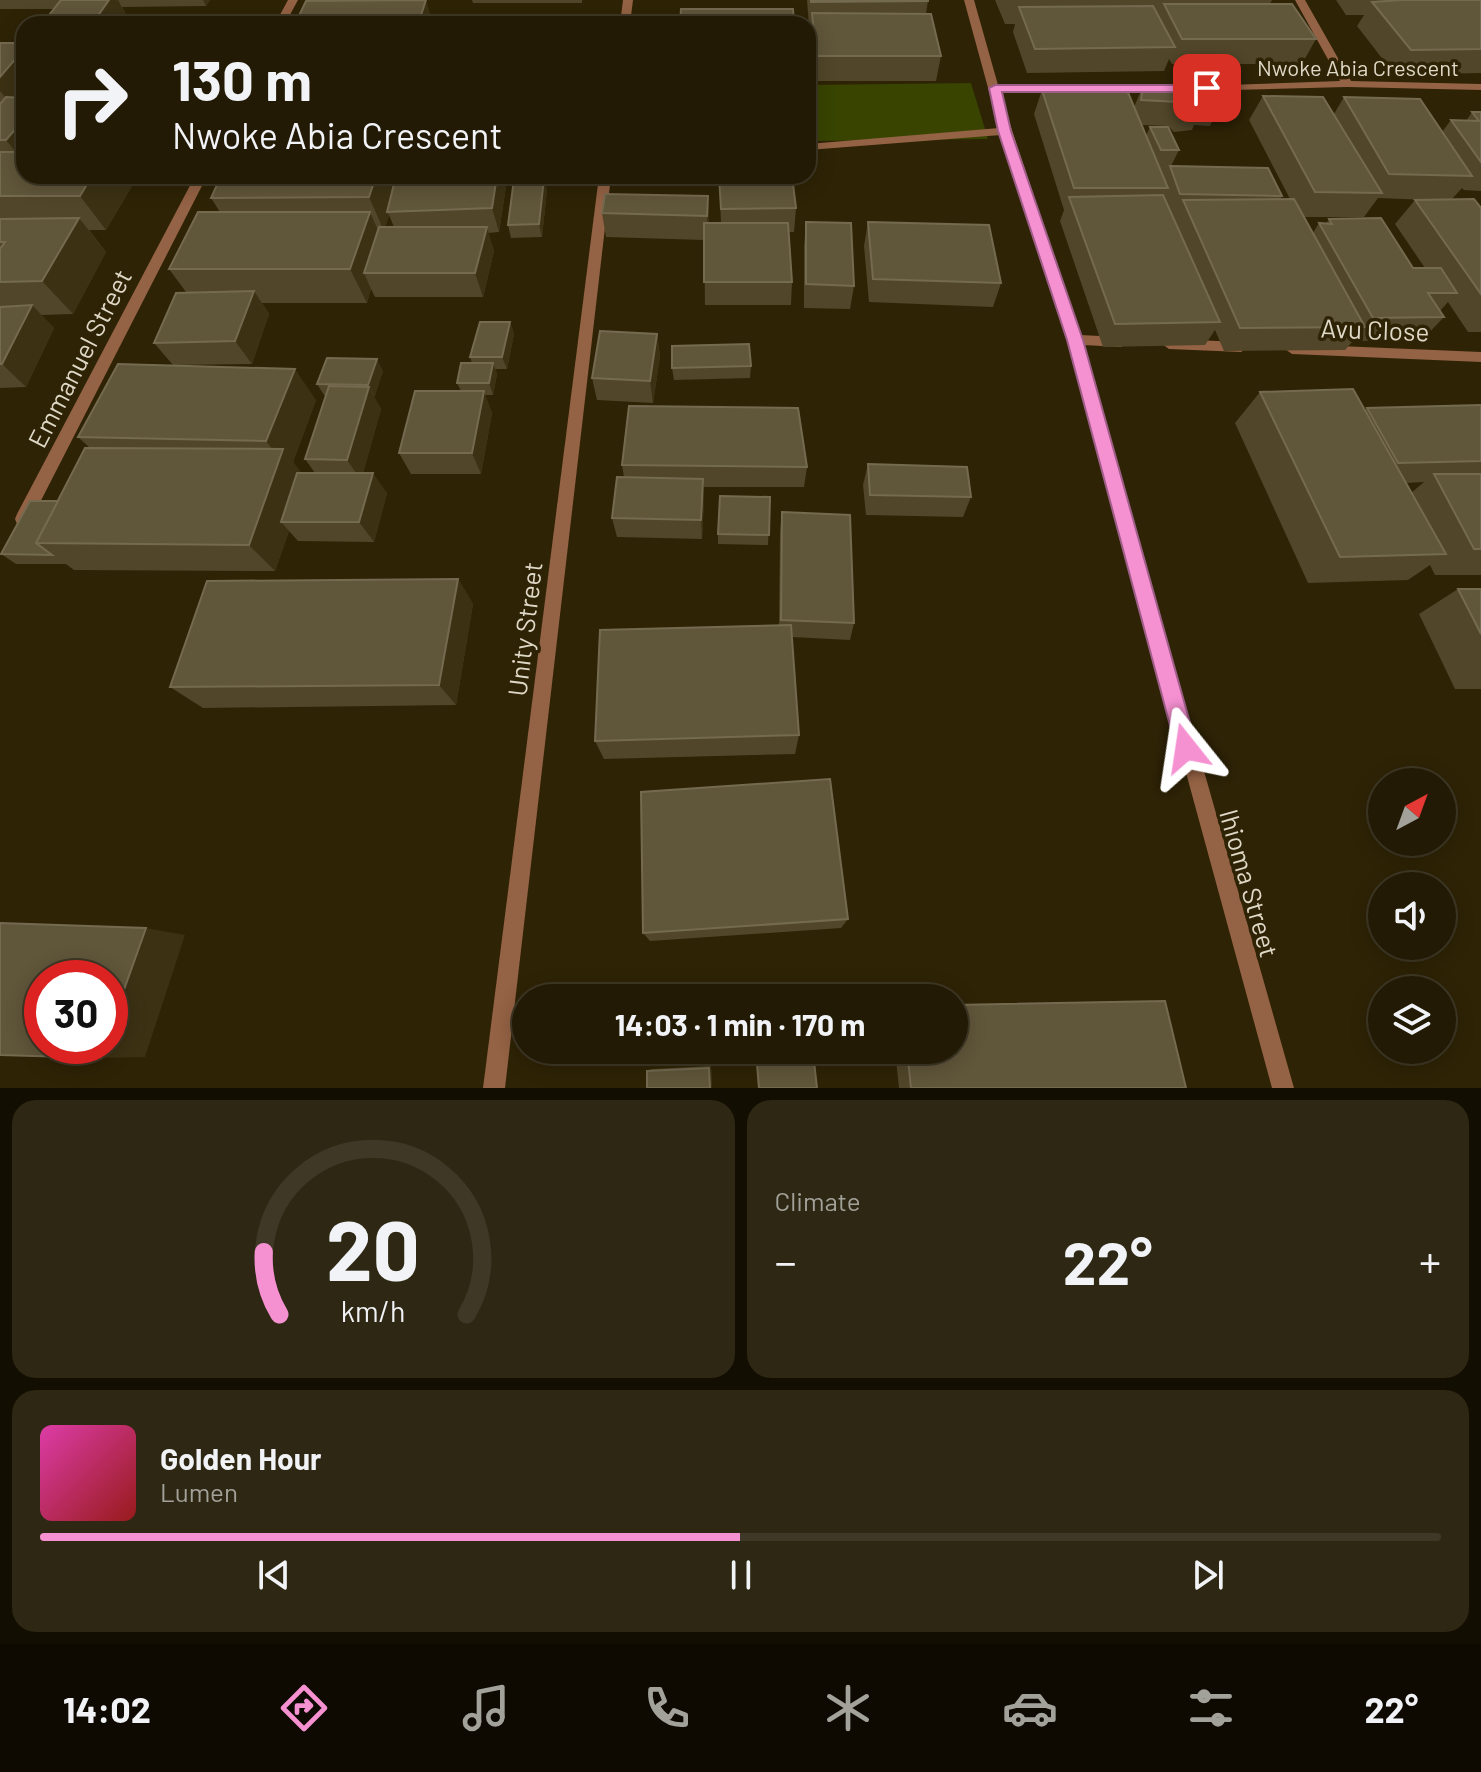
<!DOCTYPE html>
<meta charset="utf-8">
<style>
body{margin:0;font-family:Barlow,sans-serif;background:#2e2713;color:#f1f3f6;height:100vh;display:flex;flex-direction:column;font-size:30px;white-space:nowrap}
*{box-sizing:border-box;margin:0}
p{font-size:26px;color:#a2a19a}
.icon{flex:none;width:44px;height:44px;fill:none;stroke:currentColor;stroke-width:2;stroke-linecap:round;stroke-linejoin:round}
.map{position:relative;height:1088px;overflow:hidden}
.drawer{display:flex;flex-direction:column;gap:12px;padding:12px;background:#130e02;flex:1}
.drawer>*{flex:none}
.hud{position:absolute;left:16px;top:16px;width:800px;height:168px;border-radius:24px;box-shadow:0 4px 20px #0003,0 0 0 2px #3f3826;background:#221a04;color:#f1f3f6;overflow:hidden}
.needle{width:52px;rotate:41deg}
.tools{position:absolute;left:1368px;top:768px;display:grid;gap:16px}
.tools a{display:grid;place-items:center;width:88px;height:88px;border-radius:50%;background:#221a04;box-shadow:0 4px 20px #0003,0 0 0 2px #3f3826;font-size:40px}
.speed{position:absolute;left:24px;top:960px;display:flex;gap:16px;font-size:40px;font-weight:700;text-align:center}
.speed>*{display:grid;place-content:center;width:104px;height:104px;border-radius:50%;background:#221a04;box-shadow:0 4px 20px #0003,0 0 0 2px #3f3826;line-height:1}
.speed .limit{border:12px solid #d22;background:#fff;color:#111}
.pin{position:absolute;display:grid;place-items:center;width:68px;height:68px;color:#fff;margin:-34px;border-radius:16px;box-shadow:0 4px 12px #0006}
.me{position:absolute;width:88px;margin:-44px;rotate:345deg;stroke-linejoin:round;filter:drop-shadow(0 0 6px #0008)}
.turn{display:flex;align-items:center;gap:28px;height:168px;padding:0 24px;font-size:36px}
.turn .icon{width:104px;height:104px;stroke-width:2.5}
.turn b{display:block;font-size:56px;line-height:68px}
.big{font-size:60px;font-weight:700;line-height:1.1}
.drawer .tile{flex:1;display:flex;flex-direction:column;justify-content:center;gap:12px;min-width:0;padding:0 28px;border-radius:24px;background:#2e2713}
.drawer .dial{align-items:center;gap:0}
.dial svg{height:208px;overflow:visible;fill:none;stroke:#3f3826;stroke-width:7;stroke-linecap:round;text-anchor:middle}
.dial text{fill:#f1f3f6;stroke:none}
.song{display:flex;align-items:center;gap:24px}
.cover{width:96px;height:96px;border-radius:12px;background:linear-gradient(135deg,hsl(320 70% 55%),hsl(0 70% 35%))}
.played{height:8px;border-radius:4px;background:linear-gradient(90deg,#f590d1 50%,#3f3826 50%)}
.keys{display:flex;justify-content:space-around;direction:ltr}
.heat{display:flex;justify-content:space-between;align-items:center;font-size:44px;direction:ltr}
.drawer .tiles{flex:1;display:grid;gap:12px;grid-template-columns:1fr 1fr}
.tile:last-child{grid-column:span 2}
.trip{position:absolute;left:512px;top:984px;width:456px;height:80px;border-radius:40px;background:#221a04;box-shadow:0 4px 20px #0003,0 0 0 2px #3f3826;font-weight:700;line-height:80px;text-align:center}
.menu{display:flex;height:128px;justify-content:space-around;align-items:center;background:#0e0a02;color:#a2a19a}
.menu .icon{width:56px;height:56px}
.menu .active{color:#f590d1}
.menu b{font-size:36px;color:#f1f3f6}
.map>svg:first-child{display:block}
.green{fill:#384400}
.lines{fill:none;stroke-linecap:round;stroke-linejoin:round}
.minor{fill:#946244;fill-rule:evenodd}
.wall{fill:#514629;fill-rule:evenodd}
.shaded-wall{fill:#3c3113}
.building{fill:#60563a;stroke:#746a50;stroke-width:2}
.route{fill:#f590d1;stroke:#9f5e88;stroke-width:2}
.labels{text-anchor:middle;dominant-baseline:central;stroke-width:7;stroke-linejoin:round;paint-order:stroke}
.far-street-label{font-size:22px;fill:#dfd8c7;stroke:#2e2305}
.street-label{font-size:26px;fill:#dfd8c7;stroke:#2e2305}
</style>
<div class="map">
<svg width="1481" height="1088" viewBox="0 0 1481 1088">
<rect width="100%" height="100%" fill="#2e2305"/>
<polygon class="green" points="971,83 988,139 815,141 809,85"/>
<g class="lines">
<g class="minor">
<polygon points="288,0 298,0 285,24 275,24"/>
<polygon points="623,0 633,0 630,24 620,24"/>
<polygon points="964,0 974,0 998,85 1162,87 1167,90 1162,93 999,91 1080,335 1121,337 1128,342 1121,347 1083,345 1294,1088 1272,1088 1068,340 1001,135 808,150 808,144 999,128"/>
<polygon points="1295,0 1305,0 1351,81 1481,84 1481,90 1347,87 1193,91 1193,87 1197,86 1340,81"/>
<polygon points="195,176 207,176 29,524 17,524 15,519 17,514"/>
<polygon points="599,176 611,176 505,1088 483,1088"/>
<polygon points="1169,339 1241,342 1248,347 1241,352 1169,349 1162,344"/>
<polygon points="1292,344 1481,352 1481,362 1292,354 1285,349"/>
</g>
</g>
<g class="wall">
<polygon points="0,0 210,0 206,6 122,7 128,18 54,9 0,9"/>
<polygon points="472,0 582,0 582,3 473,3"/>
<polygon points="807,0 928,0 926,14 941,56 936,81 814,81 810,38 811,26 809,26"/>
<polygon points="995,0 1272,0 1270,4 1316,39 1302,64 1172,64 1169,59 1164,71 1027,73 1013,32 1015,24 1005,24"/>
<polygon points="1336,0 1481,0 1481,73 1395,75 1357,26 1364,15 1346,15"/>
<polygon points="0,43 24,43 24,95 22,98 24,98 24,176 132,186 106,230 89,230 106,252 73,314 41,315 54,328 26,387 0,388"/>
<path d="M1143,86l79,15 -12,25 -16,-1 -2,5 -18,2 -5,-5 10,23 -8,16 111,30 -2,3h10l-41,-79 14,-24 71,18 10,-17 98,35 9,-12 15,1 6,-9h9v79l-17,-1 -2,-2 -10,11 29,9v124h-13l-20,-30 -8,9 4,6 -22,23 -69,1 -8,9 -121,1 -9,-21 -10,15 -102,2 -43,-126 4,-11 -30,-96 8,-24 92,17zM1142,125l25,1 1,1h-18l-4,9zM1378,198l51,2h-14l-20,24 30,44h-12l-84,-49 -3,5 -7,-1 -6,10 -9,-16h60z"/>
<path d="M221,176h285l1,4 -8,52 -11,1 6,18 -11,46h-108l-4,-8 -4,14h-105l7,11 -17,50 -79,1 -19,-22 32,-51 -17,-23 51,-57 -9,-14zM389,215l5,12h-9z"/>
<polygon points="719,176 796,208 794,232 789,232 792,282 791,305 705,305 704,240 606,237 602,213 708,196 709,223 721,223"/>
<polygon points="547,190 542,237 511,238 508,225"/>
<polygon points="806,222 854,286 850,309 804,308 804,246"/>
<polygon points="868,222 1001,283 993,307 869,302 864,246"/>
<polygon points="510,322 514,334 507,369 495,369 497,374 493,395 485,395 492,413 481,474 411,474 399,453 461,391 457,383 472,363 470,357"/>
<polygon points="657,334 660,356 653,403 597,400 592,378"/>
<polygon points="751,366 750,378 674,380 672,368"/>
<polygon points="383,371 374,397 381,409 363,473 387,493 374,542 298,541 289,531 275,571 74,570 66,564 16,564 1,554 58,501 90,448 78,437 316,400 293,462 301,473 315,473 305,459 326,395 324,395 317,384"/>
<path d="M1260,392l105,18 2,-2 114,-3v170h-46l-5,-10 -22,15 -100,3 -73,-160zM1424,482l-13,11 -5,-10z"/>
<polygon points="868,464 971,497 963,517 866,515 863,485"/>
<polygon points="622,465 807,467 804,487 703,487 704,499 702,539 617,537 612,518 624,477"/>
<polygon points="770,497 768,545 718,544 718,534"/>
<polygon points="782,512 854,623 850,640 792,637 799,735 795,754 604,759 595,741 779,625 780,532"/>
<polygon points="458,579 473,604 456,705 203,708 170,687"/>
<polygon points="1458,589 1481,589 1481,689 1455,689 1419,614"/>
<polygon points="848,919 841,928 650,941 643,933"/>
<polygon points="895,1050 954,1050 1186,1088 899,1088"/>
<polygon points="810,1060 814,1061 817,1088 758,1088 757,1063"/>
<polygon points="711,1066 712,1088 647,1088 647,1071 652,1069"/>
</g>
<g class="shaded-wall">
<polygon points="109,0 118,0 128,18 124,24 92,24"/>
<polygon points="203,0 210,0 206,6"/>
<polygon points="426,0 433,24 418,24"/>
<polygon points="24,49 24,95 14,108 0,91 0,77"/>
<polygon points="24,119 24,132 23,132 24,134 24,162 6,140"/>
<polygon points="92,176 125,176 132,186 106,230 80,196"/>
<polygon points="376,176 396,176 387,212 389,215 384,231 369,197"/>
<polygon points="497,176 506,176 507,180 499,232 492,208"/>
<polygon points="544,178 547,190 542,237 539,224"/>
<polygon points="708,196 709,220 708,240 707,216"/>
<polygon points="370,212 385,246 364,273 371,289 367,303 350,269"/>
<polygon points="79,218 106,252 73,314 42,281"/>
<polygon points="487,227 494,251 483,297 475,273"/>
<polygon points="254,291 269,314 252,364 235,341"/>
<polygon points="32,305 54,328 26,387 2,364"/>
<polygon points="510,322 514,334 507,369 502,357"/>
<polygon points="657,334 660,356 653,403 650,381"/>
<polygon points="377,359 383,371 375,397 368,385"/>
<polygon points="493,363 497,374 493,395 489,383"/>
<polygon points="295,369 316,400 293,462 306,479 281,522 289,531 275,571 249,545 280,459 266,441"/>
<polygon points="369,387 381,409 361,480 347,460"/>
<polygon points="484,391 492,413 481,474 472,453"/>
<polygon points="373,473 387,493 374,542 359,522"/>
<polygon points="703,479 704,499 702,539 701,520"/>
<polygon points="458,579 473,604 456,705 439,685"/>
<polygon points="146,928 185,935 145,1057 100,1058 104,1046 110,1046 110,1029"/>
<polygon points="711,1066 712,1088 710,1088 709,1068"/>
</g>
<g class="building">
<polygon points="61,0 109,0 92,24 42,24"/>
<polygon points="426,0 418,24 295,24 306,1"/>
<polygon points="811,0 928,0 928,1 811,2"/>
<polygon points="1401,0 1481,0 1481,49 1411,50 1372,2"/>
<polygon points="1164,4 1292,4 1316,39 1182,39"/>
<polygon points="1153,6 1175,47 1035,49 1019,7"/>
<polygon points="681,9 793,9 794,24 680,24"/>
<polygon points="812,13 931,14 941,56 816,56"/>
<polygon points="0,43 24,43 24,49 0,77"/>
<polygon points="1143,86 1215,87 1222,101 1206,101 1204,106 1185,107 1179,102 1141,100"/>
<polygon points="1042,90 1127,90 1168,188 1074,188"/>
<polygon points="1263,96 1323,97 1382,193 1315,192"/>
<polygon points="6,97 24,98 24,119 6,140 0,140 0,104"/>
<polygon points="1344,97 1420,99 1472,176 1389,174"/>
<polygon points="1472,112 1481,112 1481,162 1451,120 1479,121"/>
<polygon points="1150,127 1168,127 1179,150 1161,150"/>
<polygon points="0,152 24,152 24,176 92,176 80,196 0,196"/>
<polygon points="1170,166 1268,168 1282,196 1180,194"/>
<polygon points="221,176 376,176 369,197 211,198"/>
<polygon points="396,176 497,176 492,208 387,212"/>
<polygon points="719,176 792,176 796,208 721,209"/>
<polygon points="544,178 539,224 508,225 514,179"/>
<polygon points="605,194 708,196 707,216 602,213"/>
<polygon points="1163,195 1220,322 1115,324 1069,197"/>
<polygon points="1294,199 1365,327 1240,328 1183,200"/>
<polygon points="1474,199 1481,208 1481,294 1415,200"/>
<polygon points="198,212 370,212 350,269 169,269"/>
<polygon points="79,218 42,281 0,282 0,249 5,242 0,242 0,219"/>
<polygon points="1381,218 1413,268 1441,268 1457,293 1428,293 1444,317 1373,318 1319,223 1332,224 1329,219"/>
<polygon points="806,222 851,223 854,286 806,284"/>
<polygon points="868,222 989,225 1001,283 873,279"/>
<polygon points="704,223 788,223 792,282 704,282"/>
<polygon points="379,227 487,227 475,273 364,273"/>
<polygon points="254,291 235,341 154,343 176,293"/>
<polygon points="32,305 2,364 0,364 0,307"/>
<polygon points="480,322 510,322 502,357 470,357"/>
<polygon points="600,331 657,334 650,381 592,378"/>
<polygon points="749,344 751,366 672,368 672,346"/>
<polygon points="327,358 377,359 368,385 317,384"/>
<polygon points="461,363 493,363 489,383 457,383"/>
<polygon points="118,364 295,369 266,441 78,437"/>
<polygon points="329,386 369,387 347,460 305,459"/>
<polygon points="1353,389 1446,554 1340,557 1260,392"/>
<polygon points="415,391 484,391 472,453 399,453"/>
<polygon points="1481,405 1481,461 1398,463 1367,408"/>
<polygon points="629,406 798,408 807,467 622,465"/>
<polygon points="85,448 283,449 249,545 36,543"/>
<polygon points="868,464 967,467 971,497 870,495"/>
<polygon points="297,473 373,473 359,522 281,522"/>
<polygon points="1434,474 1481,474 1481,549 1474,549"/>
<polygon points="617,477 703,479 701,520 612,518"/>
<polygon points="720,496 770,497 769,535 718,534"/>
<polygon points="30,501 58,501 36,543 52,555 1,554"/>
<polygon points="782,512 850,515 854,623 781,620"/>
<polygon points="458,579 439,685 170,687 207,581"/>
<polygon points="1458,589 1481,589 1481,634"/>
<polygon points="791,625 799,735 595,741 600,630"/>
<polygon points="830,779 848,919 643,933 641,792"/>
<polygon points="0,923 146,928 110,1029 110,978 42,978 42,1046 104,1046 100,1058 0,1055"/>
<polygon points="1165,1001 1186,1088 911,1088 907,1050 954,1050 954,1005"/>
<polygon points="814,1061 817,1088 759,1088 757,1064"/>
<polygon points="709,1068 710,1088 647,1088 647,1071"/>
</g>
<polygon class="route" points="995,85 1207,85 1213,88 1207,92 1002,92 1011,131 1083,340 1197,748 1194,755 1186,758 1179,755 1176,748 1067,340 998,131 989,88"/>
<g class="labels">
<g class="far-street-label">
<text x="1358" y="67">Nwoke Abia Crescent</text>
</g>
<g class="street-label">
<text transform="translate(1375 329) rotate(2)">Avu Close</text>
<text transform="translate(79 358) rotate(-63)">Emmanuel Street</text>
<text transform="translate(524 629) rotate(-83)">Unity Street</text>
<text transform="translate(1250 883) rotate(74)">Ihioma Street</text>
</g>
</g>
</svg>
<div class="tools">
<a><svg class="needle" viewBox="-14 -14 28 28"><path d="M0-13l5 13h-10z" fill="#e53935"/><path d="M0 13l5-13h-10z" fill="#a2a19a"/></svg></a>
<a><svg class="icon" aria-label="sound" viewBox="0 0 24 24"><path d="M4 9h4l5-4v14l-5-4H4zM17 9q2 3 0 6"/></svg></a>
<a><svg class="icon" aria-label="layers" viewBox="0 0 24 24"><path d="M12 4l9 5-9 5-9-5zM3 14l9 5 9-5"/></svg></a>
</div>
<div class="speed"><div class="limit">30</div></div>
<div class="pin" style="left:1207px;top:88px;background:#d93025"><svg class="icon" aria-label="arrive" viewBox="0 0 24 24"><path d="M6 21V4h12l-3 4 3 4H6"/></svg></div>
<svg class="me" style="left:1186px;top:748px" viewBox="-20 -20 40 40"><path d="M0-17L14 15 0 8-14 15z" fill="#f590d1" stroke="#fff" stroke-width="4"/></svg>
<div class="trip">14:03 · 1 min · 170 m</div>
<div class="hud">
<div class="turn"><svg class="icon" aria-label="right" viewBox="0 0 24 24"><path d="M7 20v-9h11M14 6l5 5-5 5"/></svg><div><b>130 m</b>Nwoke Abia Crescent</div></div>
</div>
</div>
<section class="drawer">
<div class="tiles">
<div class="tile dial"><svg viewBox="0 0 100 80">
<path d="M14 69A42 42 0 1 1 86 69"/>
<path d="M14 69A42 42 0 0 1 8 45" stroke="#f590d1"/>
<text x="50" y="56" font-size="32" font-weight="700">20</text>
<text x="50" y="72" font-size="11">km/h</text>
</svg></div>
<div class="tile"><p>Climate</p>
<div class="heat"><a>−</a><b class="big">22°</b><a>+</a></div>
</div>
<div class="tile">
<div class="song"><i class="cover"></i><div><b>Golden Hour</b><p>Lumen</p></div></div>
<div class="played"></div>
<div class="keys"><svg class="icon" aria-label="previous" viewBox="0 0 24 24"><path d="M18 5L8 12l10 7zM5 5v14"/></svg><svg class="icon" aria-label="pause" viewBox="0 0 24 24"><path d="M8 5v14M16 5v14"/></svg><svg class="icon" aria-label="next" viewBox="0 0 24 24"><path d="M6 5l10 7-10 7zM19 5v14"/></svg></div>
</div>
</div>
</section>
<nav class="menu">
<b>14:02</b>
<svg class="icon active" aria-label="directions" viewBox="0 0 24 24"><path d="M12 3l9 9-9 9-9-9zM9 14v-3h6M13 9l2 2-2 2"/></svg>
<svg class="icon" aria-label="music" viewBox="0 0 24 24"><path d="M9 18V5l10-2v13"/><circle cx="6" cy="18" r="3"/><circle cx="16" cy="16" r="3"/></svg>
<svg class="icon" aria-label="phone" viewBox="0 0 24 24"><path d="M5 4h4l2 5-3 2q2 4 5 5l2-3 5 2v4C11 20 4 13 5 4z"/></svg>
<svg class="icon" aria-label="climate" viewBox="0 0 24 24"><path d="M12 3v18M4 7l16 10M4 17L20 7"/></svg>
<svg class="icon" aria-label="car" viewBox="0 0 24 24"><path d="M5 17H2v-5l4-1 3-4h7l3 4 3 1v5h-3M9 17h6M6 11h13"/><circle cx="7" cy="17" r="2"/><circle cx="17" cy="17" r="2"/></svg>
<svg class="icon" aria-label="filters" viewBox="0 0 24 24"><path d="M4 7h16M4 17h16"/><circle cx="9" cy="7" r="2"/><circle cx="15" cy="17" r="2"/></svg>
<b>22°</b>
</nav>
